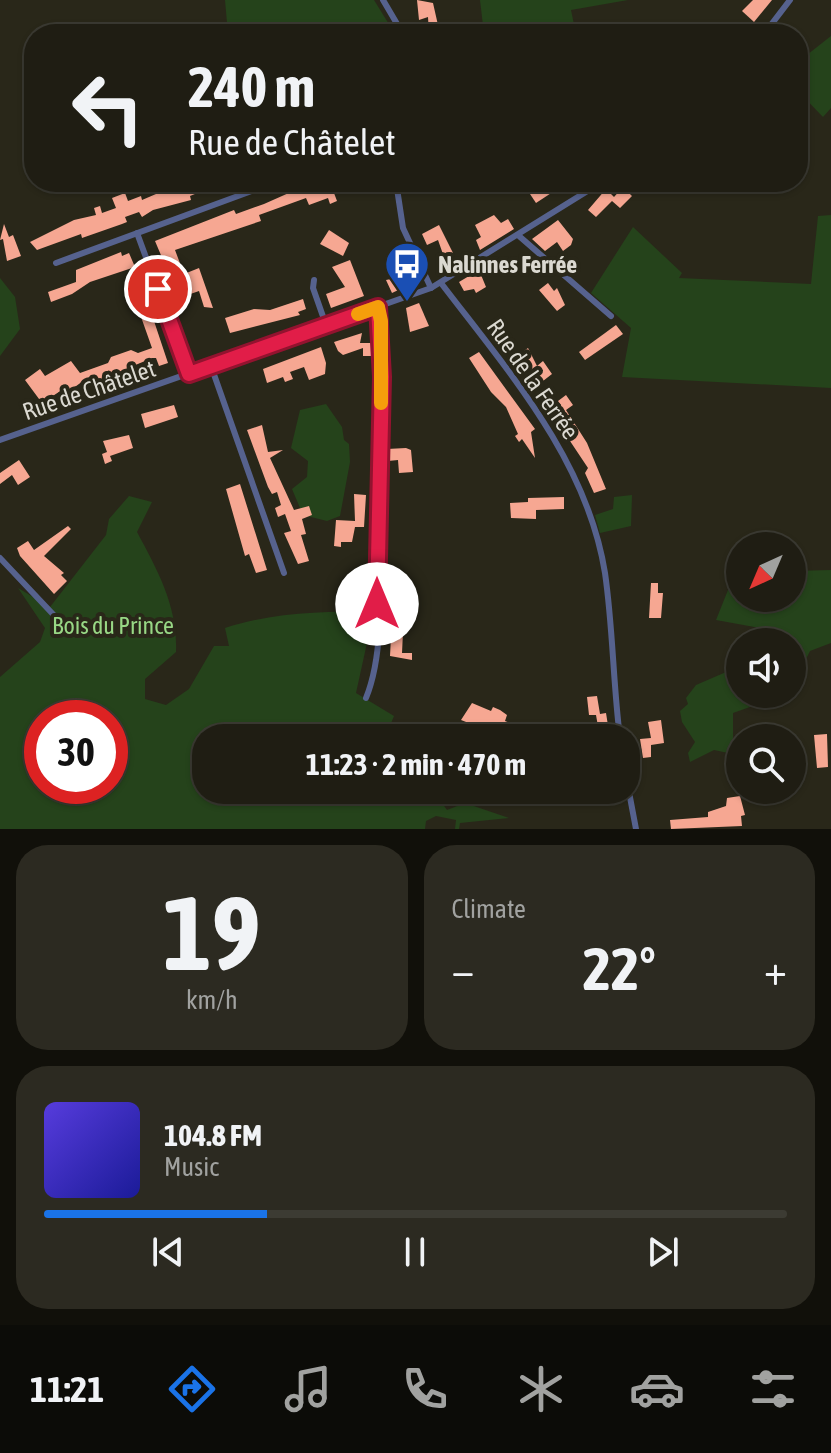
<!DOCTYPE html>
<meta charset="utf-8">
<style>
body{margin:0;font-family:"Asap Condensed",sans-serif;background:#2c2a21;color:#f1f3f6;height:100vh;display:flex;flex-direction:column;font-size:30px;white-space:nowrap}
*{box-sizing:border-box;margin:0}
p{font-size:26px;color:#a1a2a0}
.icon{flex:none;width:44px;height:44px;fill:none;stroke:currentColor;stroke-width:2;stroke-linecap:round;stroke-linejoin:round}
.map{position:relative;height:829px;overflow:hidden}
.details{display:flex;flex-direction:column;gap:16px;padding:16px;background:#11100a;flex:1}
.details>*{flex:none}
.banner{position:absolute;left:24px;top:24px;width:784px;height:168px;border-radius:32px;box-shadow:0 2px 6px #0004,0 0 0 2px #3c3b33;background:#1f1d13;color:#f1f3f6;overflow:hidden}
.needle{width:52px;rotate:224deg}
.controls{position:absolute;left:726px;top:532px;display:grid;gap:16px}
.controls a{display:grid;place-items:center;width:80px;height:80px;border-radius:50%;background:#1f1d13;box-shadow:0 2px 6px #0004,0 0 0 2px #3c3b33;font-size:40px}
.speed{position:absolute;left:24px;top:700px;display:flex;gap:16px;font-size:40px;font-weight:700;text-align:center}
.speed>*{display:grid;place-content:center;width:104px;height:104px;border-radius:50%;background:#1f1d13;box-shadow:0 2px 6px #0004,0 0 0 2px #3c3b33;line-height:1}
.speed .limit{border:12px solid #d22;background:#fff;color:#111}
.pin{position:absolute;display:grid;place-items:center;width:68px;height:68px;color:#fff;margin:-34px;border:4px solid #fff;border-radius:50%;box-shadow:0 2px 8px #0007}
.me{position:absolute;width:88px;margin:-44px;rotate:0deg;stroke-linejoin:round;filter:drop-shadow(0 0 6px #0008)}
.turn{display:flex;align-items:center;gap:28px;height:168px;padding:0 32px;font-size:36px}
.turn .icon{width:104px;height:104px;stroke-width:2.5}
.turn b{display:block;font-size:56px;line-height:68px}
.big{font-size:60px;font-weight:700;line-height:1.1}
.details .tile{flex:1;display:flex;flex-direction:column;justify-content:center;gap:12px;min-width:0;padding:0 28px;border-radius:32px;background:#2c2a21}
.details .dial{align-items:center;gap:0}
.dial b{font-size:104px;line-height:1}
.song{display:flex;align-items:center;gap:24px}
.cover{width:96px;height:96px;border-radius:12px;background:linear-gradient(135deg,hsl(250 70% 55%),hsl(240 70% 35%))}
.played{height:8px;border-radius:4px;background:linear-gradient(90deg,#1a73e8 30%,#3c3b33 30%)}
.keys{display:flex;justify-content:space-around;direction:ltr}
.heat{display:flex;justify-content:space-between;align-items:center;font-size:44px;direction:ltr}
.details .tiles{flex:1;display:grid;gap:16px;grid-template-columns:1fr 1fr}
.tile:last-child{grid-column:span 2}
.trip{position:absolute;left:192px;top:724px;width:448px;height:80px;border-radius:32px;background:#1f1d13;box-shadow:0 2px 6px #0004,0 0 0 2px #3c3b33;font-weight:700;line-height:80px;text-align:center}
.dock{display:flex;height:128px;justify-content:space-around;align-items:center;background:#0c0c08;color:#a1a2a0}
.dock .icon{width:56px;height:56px}
.dock .active{color:#1a73e8}
.dock b{font-size:36px;color:#f1f3f6}
.map>svg:first-child{display:block}
.green{fill:#25431b;fill-rule:evenodd}
.building{fill:#f6a792}
.lines{fill:none;stroke-linecap:round;stroke-linejoin:round}
.street{stroke:#56628e;stroke-width:6}
.route-casing{stroke:#92132f;stroke-width:20}
.route{stroke:#e11d48;stroke-width:14}
.slow{stroke:#f59e0b;stroke-width:14}
.labels{text-anchor:middle;dominant-baseline:central;stroke-width:8;stroke-linejoin:round;paint-order:stroke}
.poi-label{font-size:24px;font-weight:bold;fill:#dbd9d1;stroke:#292719;text-anchor:start}
.street-label{font-size:24px;fill:#dbd9d1;stroke:#292719}
.park-label{font-size:24px;fill:#98d785;stroke:#292719}
</style>
<div class="map">
<svg width="831" height="829" viewBox="0 0 831 829">
<rect width="100%" height="100%" fill="#292719"/>
<g class="green">
<polygon points="225,0 374,0 395,34 228,34"/>
<polygon points="480,0 628,0 571,10 576,34 484,34"/>
<polygon points="831,36 831,108 823,117 798,91 798,62"/>
<polygon points="831,215 831,388 622,377 631,328 591,293 633,227 682,273 679,278 811,284 818,216"/>
<polygon points="0,278 15,297 20,329 0,356"/>
<polygon points="326,404 342,427 344,440 349,444 350,462 340,516 327,521 303,515 292,489 307,477 308,461 291,448 300,410"/>
<polygon points="632,495 631,526 600,533 595,515 613,509 614,497"/>
<path d="M129,496l23,6 -15,30c21,39 41,75 39,120l-31,27v20l21,6 23,-16 25,-43h15l-4,-18c47,-16 99,-16 149,-17l-18,82 38,23 -9,22h-179v52h218l12,5 11,15 18,-7 44,15 -49,5 -1,6h-4l1,-9 -20,-4 -10,5 -1,8h-425v-152l40,-35 5,-14 -27,-40 32,19 56,-72 3,-16zM42,718h68v68h-68z"/>
<polygon points="736,570 740,570 740,598 792,598 792,571 831,570 831,643 810,651 802,667 800,689 792,692 792,642 788,642 787,633 716,620"/>
<polygon points="740,666 740,694 786,694 733,713 733,754 714,750 690,762 688,753 695,742 682,722 680,711 688,704 686,698 696,685"/>
</g>
<g class="building">
<polygon points="417,0 433,3 440,34 429,34 428,17 419,20"/>
<polygon points="753,0 772,0 754,22 742,11"/>
<polygon points="180,182 210,182 212,187 190,196 191,200 153,210 142,217 139,212 125,217 127,222 122,224 82,238 81,234 37,250 30,242 74,220 96,215 94,208 100,206 102,213 116,208 112,198 125,193 128,201 141,196 142,200 156,194 153,188"/>
<polygon points="324,182 339,182 342,190 334,193 337,201 330,204 328,198 309,205 306,198 259,215 261,221 175,250 184,274 199,268 213,308 204,307 199,291 179,298 155,241 234,210 236,214 264,204 309,184 311,190"/>
<polygon points="522,182 568,182 536,203"/>
<polygon points="623,187 632,196 620,208 612,201 596,217 588,210 606,189 614,197"/>
<polygon points="494,215 501,223 508,219 514,229 480,250 476,240 481,237 475,225"/>
<polygon points="558,220 573,239 571,245 563,251 557,242 545,251 532,239"/>
<polygon points="4,224 9,237 13,235 21,256 7,261 3,239 0,240"/>
<polygon points="439,225 453,253 444,257 438,240 427,245 422,234"/>
<polygon points="329,230 349,243 343,256 320,244"/>
<polygon points="121,252 122,256 129,253 135,267 90,282 72,294 51,302 48,292 76,282 76,270"/>
<polygon points="350,260 364,296 331,308 326,294 345,287 332,267"/>
<polygon points="408,270 413,283 392,293 386,280 391,279 389,274 395,271 397,276"/>
<polygon points="479,270 486,287 476,293 474,289 464,291 459,282"/>
<polygon points="139,276 168,363 159,366 156,358 152,358 86,386 83,381 68,392 65,388 42,403 25,380 40,369 45,376 71,361 80,373 108,363 111,357 131,350 138,353 152,348 128,280"/>
<polygon points="548,283 554,291 557,288 565,305 557,311 539,290"/>
<polygon points="303,299 306,309 298,312 300,315 230,333 225,318 254,309 270,310"/>
<polygon points="419,303 429,326 410,332 406,308"/>
<polygon points="616,325 623,334 585,360 579,352"/>
<polygon points="362,333 360,343 374,343 373,356 363,356 363,348 343,355 338,351 334,342"/>
<polygon points="321,347 326,363 325,374 309,380 304,367 290,372 293,379 285,382 283,377 267,383 263,369"/>
<polygon points="528,348 537,366 543,361 552,374 543,381 517,356"/>
<polygon points="479,352 535,429 531,432 535,458 522,439 519,442 515,436 518,434 506,407 491,392 469,358"/>
<polygon points="566,395 573,405 566,410 587,443 606,489 594,493 585,473 588,468 568,438 573,435 561,418 555,422 549,413 561,405 558,401"/>
<polygon points="174,405 178,417 145,428 141,414"/>
<polygon points="262,425 268,452 283,450 270,458 294,510 309,506 312,515 302,519 306,534 301,535 309,561 298,564 284,533 291,531 285,514 278,517 275,508 281,505 277,492 272,494 268,487 247,430"/>
<polygon points="129,435 133,448 110,456 112,461 105,464 102,454 107,452 103,441"/>
<polygon points="406,448 411,450 413,472 399,473 398,460 388,461 387,449"/>
<polygon points="19,460 30,477 18,485 12,475 0,484 0,473"/>
<polygon points="240,484 267,570 256,573 249,554 245,556 226,489"/>
<polygon points="354,494 366,495 364,527 355,527 352,542 341,542 341,547 334,546 336,520 355,521"/>
<polygon points="564,497 564,509 536,510 536,519 511,518 510,503 528,502 528,498"/>
<polygon points="68,526 71,529 44,556 64,573 61,575 67,581 54,594 20,556 17,548 28,541 34,550"/>
<polygon points="651,583 658,583 658,593 663,593 661,618 649,618"/>
<polygon points="393,599 412,600 412,612 404,611 402,653 412,653 412,660 390,656"/>
<polygon points="597,696 600,714 606,713 610,738 600,738 596,715 589,715 587,697"/>
<polygon points="472,703 491,711 493,707 500,710 507,715 505,721 538,734 541,727 546,727 574,738 507,738 461,720"/>
<polygon points="661,720 664,743 651,745 651,757 643,758 640,739 651,738 648,722"/>
<polygon points="827,734 828,767 817,768 814,735"/>
<polygon points="740,796 745,815 741,816 742,826 671,829 670,820 708,817 708,812 726,806 727,798"/>
</g>
<g class="lines">
<g class="street">
<polyline points="383,0 403,34"/>
<polyline points="764,34 790,0"/>
<polyline points="396,182 403,228 431,288"/>
<polyline points="137,233 189,374"/>
<polyline points="519,236 611,316"/>
<polyline points="56,263 276,182"/>
<polyline points="314,280 313,288 326,325"/>
<path d="M441,283c67,88 146,177 164,290 8,55 8,110 15,165"/>
<polyline points="211,366 284,573"/>
<polyline points="0,440 431,288 602,182"/>
<polyline points="0,558 66,628"/>
<path d="M366,698c23,-57 10,-139 12,-201 2,-57 14,-135 0,-190"/>
<polyline points="454,737 460,738"/>
<polyline points="626,776 636,829"/>
</g>
</g>
<g class="lines">
<g class="route-casing">
<polyline id="route" points="158,289 189,374 378,307 382,377 377,604"/>
</g>
<use href="#route" class="route"/>
<polyline class="slow" points="358,314 378,307 381,321 381,403"/>
</g>
<defs>
<g id="bus-pin" transform="scale(2.3)"><path d="M0 17L-7.5 6A9.5 9.5 0 1 1 7.5 6Z" fill="#1a4fb4" stroke="#292719"/><path d="M-5-6H5V4H4V6H2V4H-2V6H-4V4H-5ZM-3.5-4V0h7V-4ZM-3.5 1.2v1.5H-2V1.2ZM2 1.2v1.5H3.5V1.2Z" fill="#fff"/></g>
</defs>
<g fill-rule="evenodd">
<use href="#bus-pin" x="407" y="264"/>
</g>
<g class="labels">
<g class="poi-label">
<text x="438" y="264">Nalinnes Ferrée</text>
</g>
<g class="street-label">
<text transform="translate(533 379) rotate(55)">Rue de la Ferrée</text>
<text transform="translate(89 390) rotate(-19)">Rue de Châtelet</text>
</g>
<g class="park-label">
<text x="113" y="625">Bois du Prince</text>
</g>
</g>
</svg>
<div class="controls">
<a><svg class="needle" viewBox="-14 -14 28 28"><path d="M0-13l5 13h-10z" fill="#e53935"/><path d="M0 13l5-13h-10z" fill="#a1a2a0"/></svg></a>
<a><svg class="icon" aria-label="sound" viewBox="0 0 24 24"><path d="M4 9h4l5-4v14l-5-4H4zM17 9q2 3 0 6"/></svg></a>
<a><svg class="icon" aria-label="search" viewBox="0 0 24 24"><circle cx="10" cy="10" r="6"/><path d="M15 15l6 6"/></svg></a>
</div>
<div class="speed"><div class="limit">30</div></div>
<div class="pin" style="left:158px;top:289px;background:#d93025"><svg class="icon" aria-label="arrive" viewBox="0 0 24 24"><path d="M6 21V4h12l-3 4 3 4H6"/></svg></div>
<svg class="me" style="left:377px;top:604px" viewBox="-20 -20 40 40"><circle r="19" fill="#fff"/><path d="M0-13L10 11 0 6-10 11z" fill="#e11d48"/></svg>
<div class="trip">11:23 · 2 min · 470 m</div>
<div class="banner">
<div class="turn"><svg class="icon" aria-label="left" viewBox="0 0 24 24"><path d="M17 20v-9H6M10 6l-5 5 5 5"/></svg><div><b>240 m</b>Rue de Châtelet</div></div>
</div>
</div>
<section class="details">
<div class="tiles">
<div class="tile dial"><b>19</b><p>km/h</p></div>
<div class="tile"><p>Climate</p>
<div class="heat"><a>−</a><b class="big">22°</b><a>+</a></div>
</div>
<div class="tile">
<div class="song"><i class="cover"></i><div><b>104.8 FM</b><p>Music</p></div></div>
<div class="played"></div>
<div class="keys"><svg class="icon" aria-label="previous" viewBox="0 0 24 24"><path d="M18 5L8 12l10 7zM5 5v14"/></svg><svg class="icon" aria-label="pause" viewBox="0 0 24 24"><path d="M8 5v14M16 5v14"/></svg><svg class="icon" aria-label="next" viewBox="0 0 24 24"><path d="M6 5l10 7-10 7zM19 5v14"/></svg></div>
</div>
</div>
</section>
<nav class="dock">
<b>11:21</b>
<svg class="icon active" aria-label="directions" viewBox="0 0 24 24"><path d="M12 3l9 9-9 9-9-9zM9 14v-3h6M13 9l2 2-2 2"/></svg>
<svg class="icon" aria-label="music" viewBox="0 0 24 24"><path d="M9 18V5l10-2v13"/><circle cx="6" cy="18" r="3"/><circle cx="16" cy="16" r="3"/></svg>
<svg class="icon" aria-label="phone" viewBox="0 0 24 24"><path d="M5 4h4l2 5-3 2q2 4 5 5l2-3 5 2v4C11 20 4 13 5 4z"/></svg>
<svg class="icon" aria-label="climate" viewBox="0 0 24 24"><path d="M12 3v18M4 7l16 10M4 17L20 7"/></svg>
<svg class="icon" aria-label="car" viewBox="0 0 24 24"><path d="M5 17H2v-5l4-1 3-4h7l3 4 3 1v5h-3M9 17h6M6 11h13"/><circle cx="7" cy="17" r="2"/><circle cx="17" cy="17" r="2"/></svg>
<svg class="icon" aria-label="filters" viewBox="0 0 24 24"><path d="M4 7h16M4 17h16"/><circle cx="9" cy="7" r="2"/><circle cx="15" cy="17" r="2"/></svg>
</nav>
